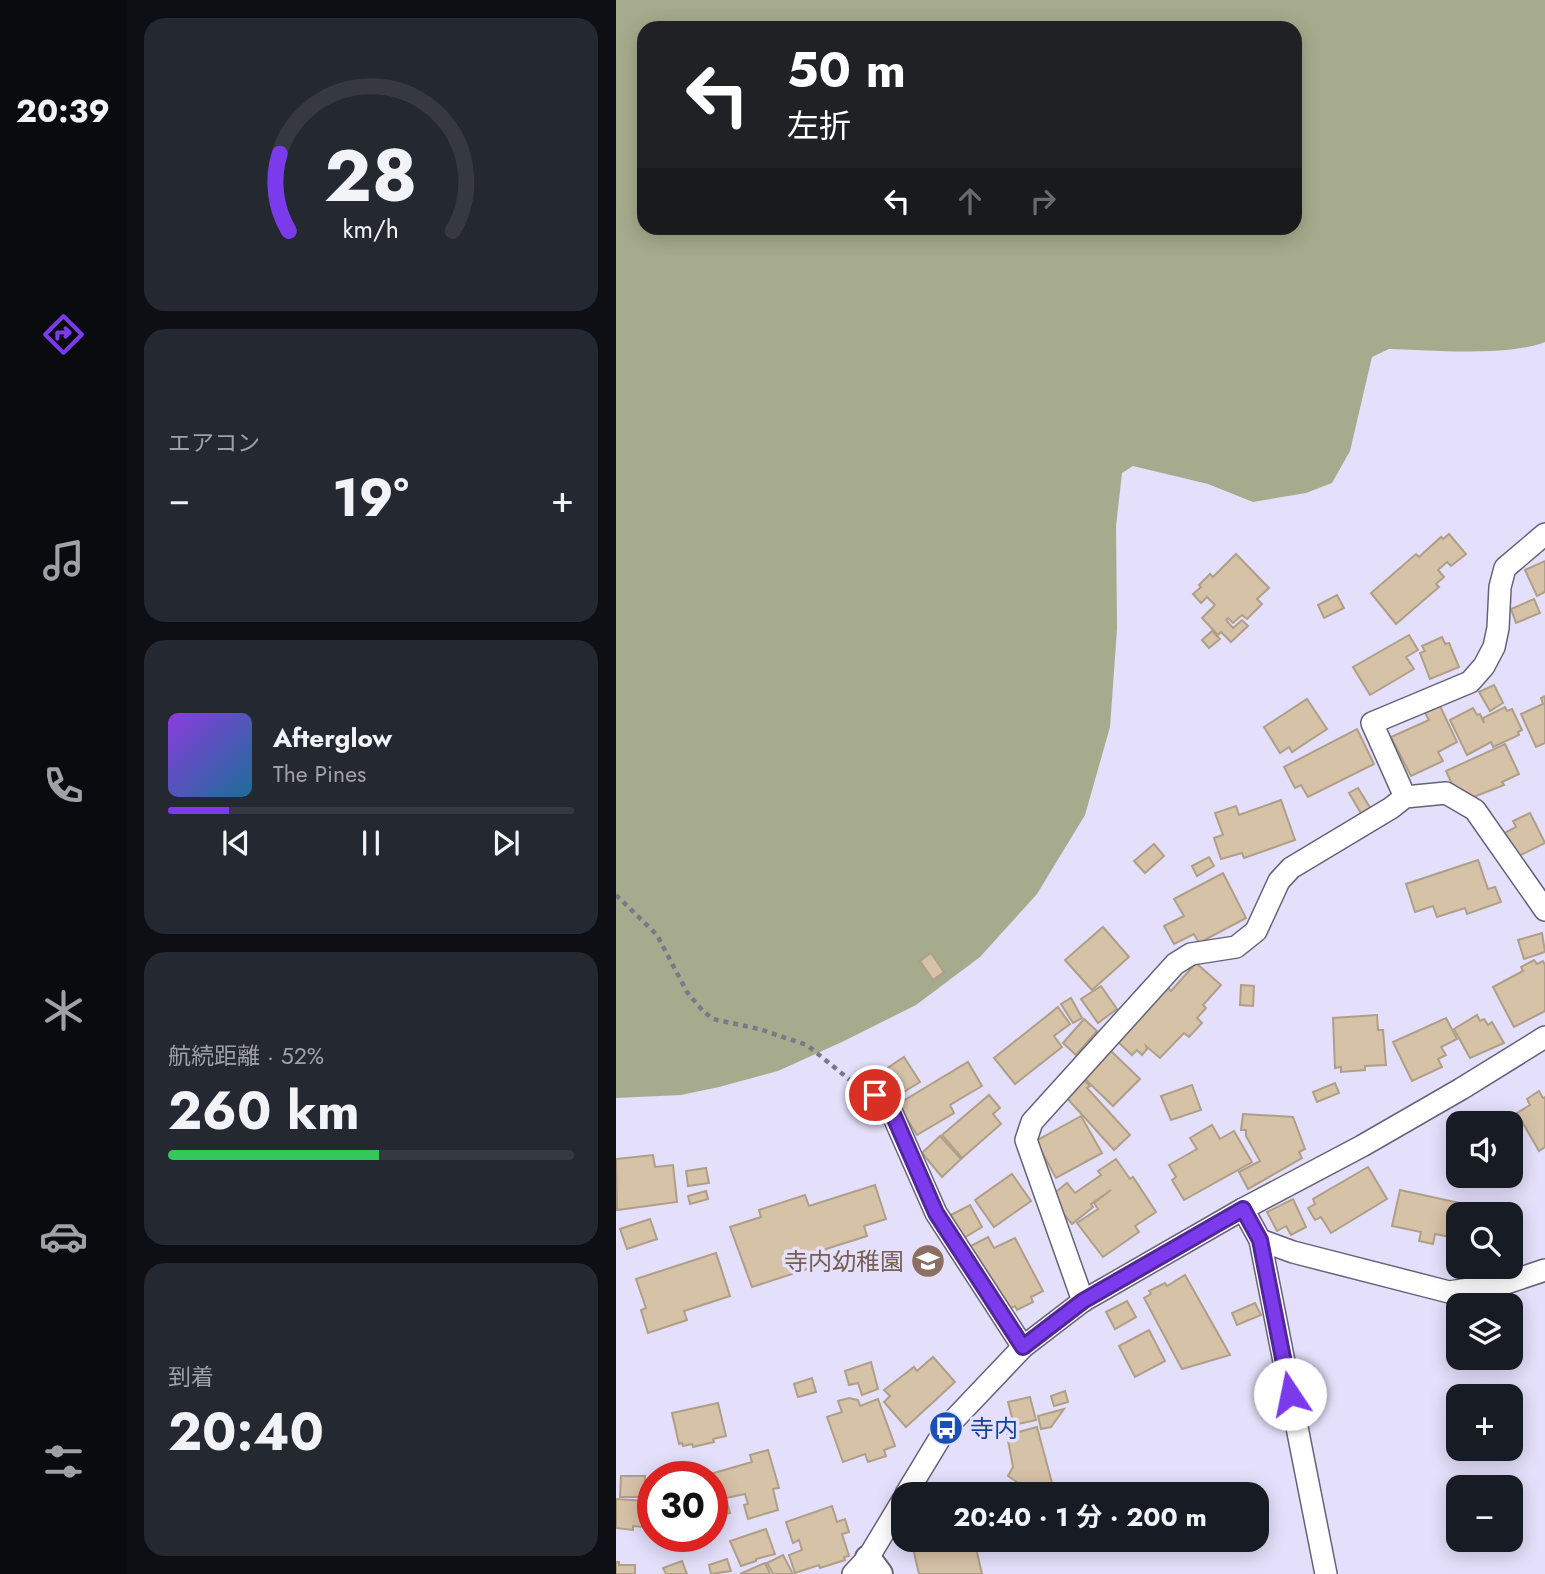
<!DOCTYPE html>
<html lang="ja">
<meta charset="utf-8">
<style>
body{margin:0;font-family:Jost,"Noto Sans JP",sans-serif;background:#242831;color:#f1f3f6;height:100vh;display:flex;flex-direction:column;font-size:26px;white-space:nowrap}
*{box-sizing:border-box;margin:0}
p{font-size:23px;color:#9ea1a6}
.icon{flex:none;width:38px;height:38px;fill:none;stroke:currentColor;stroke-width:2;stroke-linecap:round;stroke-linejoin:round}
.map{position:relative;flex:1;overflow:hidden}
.details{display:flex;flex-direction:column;gap:18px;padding:18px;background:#0d0f14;width:490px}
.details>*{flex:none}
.banner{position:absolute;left:21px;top:21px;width:665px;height:214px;border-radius:21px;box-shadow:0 4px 18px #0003;background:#202124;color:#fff;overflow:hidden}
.buttons{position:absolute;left:830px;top:1111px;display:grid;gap:14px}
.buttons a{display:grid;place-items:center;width:77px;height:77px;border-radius:14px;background:#171b24;box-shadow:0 4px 18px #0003;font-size:35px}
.speed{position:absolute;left:21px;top:1461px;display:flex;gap:14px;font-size:35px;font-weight:700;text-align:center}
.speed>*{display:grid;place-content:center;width:91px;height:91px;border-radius:50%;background:#171b24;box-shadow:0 4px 18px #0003;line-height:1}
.speed .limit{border:10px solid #d22;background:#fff;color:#111}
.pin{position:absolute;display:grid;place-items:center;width:60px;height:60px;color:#fff;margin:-30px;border:4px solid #fff;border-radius:50%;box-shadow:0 2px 7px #0007}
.me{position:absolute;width:77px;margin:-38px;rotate:349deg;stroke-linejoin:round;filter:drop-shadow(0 0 5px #0008)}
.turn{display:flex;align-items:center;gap:24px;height:147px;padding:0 35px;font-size:32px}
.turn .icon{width:91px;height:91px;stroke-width:2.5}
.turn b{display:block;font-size:49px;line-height:60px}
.lanes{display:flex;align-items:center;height:66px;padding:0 35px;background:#0003;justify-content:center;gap:35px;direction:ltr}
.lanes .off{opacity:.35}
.big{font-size:52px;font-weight:700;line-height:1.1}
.details .widget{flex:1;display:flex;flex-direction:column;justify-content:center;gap:10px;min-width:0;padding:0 24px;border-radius:21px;background:#242831}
.details .dial{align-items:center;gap:0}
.dial svg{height:182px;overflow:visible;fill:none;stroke:#363941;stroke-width:7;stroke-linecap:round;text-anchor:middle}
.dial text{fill:#f1f3f6;stroke:none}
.song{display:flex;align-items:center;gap:21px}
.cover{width:84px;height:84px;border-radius:10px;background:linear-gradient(135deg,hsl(270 70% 55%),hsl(200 70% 35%))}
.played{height:7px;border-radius:4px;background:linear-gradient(90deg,#7c3aed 15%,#363941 15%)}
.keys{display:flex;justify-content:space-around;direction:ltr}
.heat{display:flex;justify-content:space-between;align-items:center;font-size:38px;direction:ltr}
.charge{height:10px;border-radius:5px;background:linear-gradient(90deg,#34c759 52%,#363941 0)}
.trip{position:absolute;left:275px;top:1482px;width:378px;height:70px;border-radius:21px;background:#171b24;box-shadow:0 4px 18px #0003;font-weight:700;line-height:70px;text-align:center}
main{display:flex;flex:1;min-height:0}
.dock{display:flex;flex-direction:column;width:126px;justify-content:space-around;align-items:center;background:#090b0e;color:#9ea1a6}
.dock .icon{width:49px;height:49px}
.dock .on{color:#7c3aed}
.dock b{font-size:32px;color:#f1f3f6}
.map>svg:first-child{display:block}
.forest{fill:#a6ab8d;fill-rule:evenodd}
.building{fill:#d6c2a7;stroke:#af9f88;stroke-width:2}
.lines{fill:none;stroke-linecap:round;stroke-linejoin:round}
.minor-casing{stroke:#666279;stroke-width:24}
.tertiary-casing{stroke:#666279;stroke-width:28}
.path{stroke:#7b788a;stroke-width:4.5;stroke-dasharray:5 5;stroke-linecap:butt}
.minor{stroke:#fff;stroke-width:21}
.tertiary{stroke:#fff;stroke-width:24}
.route-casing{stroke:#51269a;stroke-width:18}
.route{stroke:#7c3aed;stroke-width:12}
.labels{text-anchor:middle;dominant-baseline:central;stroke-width:7;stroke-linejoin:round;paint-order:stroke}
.education-label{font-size:24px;fill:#785e54;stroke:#e4dffa;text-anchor:end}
.transit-label{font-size:24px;fill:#164399;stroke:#e4dffa;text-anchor:start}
</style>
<main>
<nav class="dock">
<b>20:39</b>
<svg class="icon on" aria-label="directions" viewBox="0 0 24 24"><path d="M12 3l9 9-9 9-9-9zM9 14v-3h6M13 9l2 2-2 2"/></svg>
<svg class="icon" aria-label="music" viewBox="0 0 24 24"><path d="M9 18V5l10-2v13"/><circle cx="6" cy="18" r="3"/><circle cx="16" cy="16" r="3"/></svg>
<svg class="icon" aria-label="phone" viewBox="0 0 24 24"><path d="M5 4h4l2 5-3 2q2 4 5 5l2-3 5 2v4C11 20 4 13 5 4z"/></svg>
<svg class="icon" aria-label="climate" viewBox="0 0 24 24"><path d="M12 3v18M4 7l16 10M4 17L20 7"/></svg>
<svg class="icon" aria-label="car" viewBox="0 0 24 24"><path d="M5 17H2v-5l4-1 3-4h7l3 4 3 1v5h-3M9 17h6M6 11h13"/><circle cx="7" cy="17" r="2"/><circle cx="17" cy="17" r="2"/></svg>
<svg class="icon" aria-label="filters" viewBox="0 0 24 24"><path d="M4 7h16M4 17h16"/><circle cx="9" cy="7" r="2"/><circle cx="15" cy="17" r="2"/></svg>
</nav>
<section class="details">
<div class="widget dial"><svg viewBox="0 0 100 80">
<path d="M14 69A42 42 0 1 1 86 69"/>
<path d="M14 69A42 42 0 0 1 10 35" stroke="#7c3aed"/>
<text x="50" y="56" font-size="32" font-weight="700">28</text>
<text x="50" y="72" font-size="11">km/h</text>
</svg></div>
<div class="widget"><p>エアコン</p>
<div class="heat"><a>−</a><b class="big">19°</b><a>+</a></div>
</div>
<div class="widget">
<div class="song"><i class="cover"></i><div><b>Afterglow</b><p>The Pines</p></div></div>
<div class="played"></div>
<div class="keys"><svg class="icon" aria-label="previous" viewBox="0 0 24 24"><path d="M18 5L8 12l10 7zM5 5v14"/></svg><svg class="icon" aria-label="pause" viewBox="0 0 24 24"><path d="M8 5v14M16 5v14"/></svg><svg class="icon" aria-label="next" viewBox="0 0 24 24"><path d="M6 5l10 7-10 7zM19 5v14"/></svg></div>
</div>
<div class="widget"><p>航続距離 · 52%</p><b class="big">260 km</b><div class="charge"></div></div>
<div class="widget"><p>到着</p><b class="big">20:40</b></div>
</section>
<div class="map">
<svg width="929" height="1574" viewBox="0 0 929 1574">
<rect width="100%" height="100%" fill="#e4dffa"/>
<path class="forest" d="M0,0h929v342c-37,15 -114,8 -156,7l-17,8 -22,94 -18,32 -26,10 -53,9 -45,-18 -75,-18 -11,7 -6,53 1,103 -7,98 -25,88 -48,79 -57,63 -64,48 -72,36 -66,30 -59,16 -38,8 -65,3zM28,28h651v200h-651z"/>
<g class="building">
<polygon points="833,534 850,554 835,566 831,562 822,570 828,577 820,584 823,587 780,624 755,593 800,554 803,557 825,537 827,539"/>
<polygon points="620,554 653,588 641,599 646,604 631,619 626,615 617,623 612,618 610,620 617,628 626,620 632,626 615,642 605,632 602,635 586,618 599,605 591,597 585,603 577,594 585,587 583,585 594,574 597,577"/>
<polygon points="929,561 929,592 921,596 909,570"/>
<polygon points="721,595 728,608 708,618 702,605"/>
<polygon points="918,599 924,613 900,623 895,609"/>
<polygon points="596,631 604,639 593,648 586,640"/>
<polygon points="793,635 802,650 790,657 798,669 754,695 737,667"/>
<polygon points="826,637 829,644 833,643 843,667 814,679 804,653 809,651 806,646"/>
<polygon points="878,685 887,703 874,711 863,692"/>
<polygon points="929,696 929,743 920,747 905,714 927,704 925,698"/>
<polygon points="691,699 711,729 676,752 673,747 664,753 648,727"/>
<polygon points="824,706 841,742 822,752 827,761 795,776 775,737 813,720 809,713"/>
<polygon points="889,707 891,711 896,709 906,730 902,732 903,735 877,747 875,742 851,755 834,720 857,708 861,715 864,714 868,723 867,718"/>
<polygon points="741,729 758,764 692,797 685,785 679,788 668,767"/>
<polygon points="889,744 903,774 886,782 888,785 850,800 846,790 840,793 830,771"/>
<polygon points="742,788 755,809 746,815 733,793"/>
<polygon points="665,800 679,840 628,858 626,853 605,859 598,838 607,835 599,813 620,806 623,815"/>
<polygon points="914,813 929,843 897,859 885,835 900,827 897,821"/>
<polygon points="538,844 548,856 529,873 518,861"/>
<polygon points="593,857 598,866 581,876 576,866"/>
<polygon points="862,860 872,889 879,887 885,902 851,914 849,908 821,917 817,906 799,912 790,884"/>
<polygon points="607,873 630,918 583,943 578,934 558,944 548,926 568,916 558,899"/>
<polygon points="487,927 513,957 476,990 449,960"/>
<polygon points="926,933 929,952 908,959 902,940"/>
<polygon points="315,953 328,972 317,980 304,961"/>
<polygon points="918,960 921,964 927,961 929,965 929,1011 898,1027 877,987 907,971 905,967"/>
<polygon points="580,963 605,985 587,1005 590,1008 581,1018 586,1023 573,1037 568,1033 544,1058 530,1046 531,1049 526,1055 521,1050 516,1055 502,1042 550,986 555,991"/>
<polygon points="625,985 638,986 637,1006 624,1005"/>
<polygon points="485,986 501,1009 482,1023 465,999"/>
<polygon points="455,998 466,1018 457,1023 445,1004"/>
<polygon points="442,1007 454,1024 438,1036 446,1047 399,1084 378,1058"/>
<polygon points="761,1015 762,1030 767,1030 770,1065 749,1066 749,1070 725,1072 725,1067 719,1068 717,1018"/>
<polygon points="861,1015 864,1021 868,1019 872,1025 876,1022 888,1043 854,1058 838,1029"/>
<polygon points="830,1018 841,1039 825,1047 830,1055 822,1059 826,1067 796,1081 777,1042"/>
<polygon points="468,1019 481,1031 460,1055 447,1043"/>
<polygon points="495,1051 524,1079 497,1106 468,1078"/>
<polygon points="288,1057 304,1082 286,1093 270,1069"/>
<polygon points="352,1062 366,1086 334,1105 338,1113 301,1135 282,1104"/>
<polygon points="468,1080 474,1086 471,1088 514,1135 498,1150 450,1097"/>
<polygon points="719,1083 723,1093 701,1102 697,1092"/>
<polygon points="576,1085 585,1110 555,1120 545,1096"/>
<polygon points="923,1091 927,1098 929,1097 929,1147 923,1151 901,1113 914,1105 911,1099"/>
<polygon points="373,1095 384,1108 377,1114 385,1124 346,1158 326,1135"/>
<polygon points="627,1114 677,1117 689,1149 683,1152 686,1158 632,1189 623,1172 644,1161 630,1136 630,1130 625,1130"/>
<polygon points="465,1116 486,1153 440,1178 420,1141"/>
<polygon points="596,1125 604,1139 618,1131 636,1162 568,1200 556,1180 560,1177 553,1165 581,1149 574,1138"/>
<polygon points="324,1136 345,1159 326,1177 306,1153"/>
<polygon points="37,1155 39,1167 57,1165 61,1202 1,1210 0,1159"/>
<polygon points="500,1159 514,1179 517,1177 540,1212 519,1226 523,1232 487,1257 461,1223 482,1209 478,1203 495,1190 475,1204 477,1207 456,1224 441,1206 436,1195 451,1183 459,1193 485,1175 482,1171"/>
<polygon points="752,1167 771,1199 715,1233 705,1217 699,1220 692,1208 699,1204 697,1199"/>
<polygon points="90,1168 93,1183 72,1186 70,1171"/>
<polygon points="396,1174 415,1201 378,1227 359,1200"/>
<polygon points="259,1185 270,1219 248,1226 251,1236 210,1249 213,1262 136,1287 114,1227 145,1217 143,1210 189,1195 193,1206"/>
<polygon points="784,1190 848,1204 845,1214 842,1214 840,1238 819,1234 817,1244 803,1241 805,1232 776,1226"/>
<polygon points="90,1191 92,1199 74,1204 72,1196"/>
<polygon points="677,1199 690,1227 675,1235 670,1226 661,1231 651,1212"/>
<polygon points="354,1205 366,1227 346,1239 333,1216"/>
<polygon points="34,1219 41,1239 11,1249 4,1229"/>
<polygon points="372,1237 378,1248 399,1238 427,1291 415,1297 417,1302 401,1310 399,1306 391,1310 353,1247"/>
<polygon points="100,1253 114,1296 68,1311 71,1320 32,1333 25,1310 30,1308 20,1279"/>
<polygon points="569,1275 614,1355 566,1369 528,1298 535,1294 533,1291 549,1283 551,1286"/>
<polygon points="511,1301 520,1317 499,1329 490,1312"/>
<polygon points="639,1303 645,1315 621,1325 616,1313"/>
<polygon points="533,1330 549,1361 519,1377 503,1346"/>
<polygon points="317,1357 339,1382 290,1427 268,1402 274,1396 268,1390 298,1367 301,1371"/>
<polygon points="255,1362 262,1389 246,1395 242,1383 233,1385 229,1371"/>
<polygon points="196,1378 200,1392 182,1397 178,1384"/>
<polygon points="449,1391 452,1402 438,1406 435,1396"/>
<polygon points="414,1397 420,1420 398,1425 392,1402"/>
<polygon points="233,1398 242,1400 244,1406 262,1399 279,1446 268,1450 270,1456 252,1462 249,1454 227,1462 211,1417 226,1412 222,1401"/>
<polygon points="102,1403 110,1436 97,1439 98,1442 77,1447 76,1444 67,1446 66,1443 63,1444 56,1413"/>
<polygon points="448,1409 435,1427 425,1429 422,1416"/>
<polygon points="421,1427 439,1494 390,1494 403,1491 401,1482 392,1476 397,1467 391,1435"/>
<polygon points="152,1450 163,1488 157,1489 162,1510 132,1519 128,1505 132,1504 129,1494 110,1498 114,1513 96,1517 96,1477 84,1477 136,1462 134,1455"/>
<polygon points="5,1476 29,1476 28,1497 4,1497"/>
<polygon points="0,1499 30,1501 28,1527 17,1526 17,1530 0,1528"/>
<polygon points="216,1506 221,1522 229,1519 233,1532 226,1534 233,1556 228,1557 229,1560 204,1568 203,1565 179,1573 173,1555 186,1550 183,1540 177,1543 170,1522"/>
<polygon points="150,1529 159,1554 140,1559 140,1561 125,1566 114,1541"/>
<polygon points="295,1540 392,1540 360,1548 366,1574 303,1574"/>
<polygon points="167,1555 177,1574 157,1574 151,1563"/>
<polygon points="111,1559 115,1571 95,1574 93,1565"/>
<polygon points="66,1561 71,1574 50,1574 47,1568"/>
<polygon points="0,1562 3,1562 3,1565 19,1565 19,1574 0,1574"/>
<polygon points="149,1563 154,1574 124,1574"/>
</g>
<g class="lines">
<g class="minor-casing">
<g id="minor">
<polyline points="789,797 756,723 854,682 868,666 878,647 882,628 884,587 889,568 929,534"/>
<polyline points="259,1095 276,1113 320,1213 407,1347"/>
<polyline points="627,1209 644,1240 710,1574"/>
<polyline points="644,1240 677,1252 833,1292 887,1284 929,1270"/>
<polyline points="467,1301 410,1140 416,1122 559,964 575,954 620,947 640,931 663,881 675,868 775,808 789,797 830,793 859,810 929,910"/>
<polyline points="290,1494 330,1428 407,1347 467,1301 627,1209 746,1146 845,1089 929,1037"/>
<polyline points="237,1574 252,1558 287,1500"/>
</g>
</g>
<g class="tertiary-casing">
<polyline id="tertiary" points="252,1558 264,1574"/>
</g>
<polyline class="path" points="0,895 41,935 71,992 87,1011 97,1019 143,1029 191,1045 240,1085"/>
<use href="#minor" class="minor"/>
<use href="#tertiary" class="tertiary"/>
</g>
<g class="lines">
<g class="route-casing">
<polyline id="route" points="259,1095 276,1112 320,1213 407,1347 467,1301 627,1209 644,1240 674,1394"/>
</g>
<use href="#route" class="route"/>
</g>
<defs>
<g id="school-disc" transform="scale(1.75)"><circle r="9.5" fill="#8d6e63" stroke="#e4dffa"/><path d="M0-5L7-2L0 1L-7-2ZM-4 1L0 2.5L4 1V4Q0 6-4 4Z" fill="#fff"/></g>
<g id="bus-disc" transform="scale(1.75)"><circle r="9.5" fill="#1a4fb4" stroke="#e4dffa"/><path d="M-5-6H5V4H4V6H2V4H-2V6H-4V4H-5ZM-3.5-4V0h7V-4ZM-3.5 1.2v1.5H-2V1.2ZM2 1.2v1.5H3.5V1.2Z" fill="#fff"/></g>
</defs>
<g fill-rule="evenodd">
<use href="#school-disc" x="312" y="1261"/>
<use href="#bus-disc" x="330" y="1428"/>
</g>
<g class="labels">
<g class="education-label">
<text x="288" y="1261">寺内幼稚園</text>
</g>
<g class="transit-label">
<text x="354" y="1428">寺内</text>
</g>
</g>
</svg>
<div class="buttons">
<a><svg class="icon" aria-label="sound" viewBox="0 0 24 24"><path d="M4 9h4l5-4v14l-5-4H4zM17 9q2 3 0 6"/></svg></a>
<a><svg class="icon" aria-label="search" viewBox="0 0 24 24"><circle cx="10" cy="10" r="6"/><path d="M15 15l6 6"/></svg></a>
<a><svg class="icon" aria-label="layers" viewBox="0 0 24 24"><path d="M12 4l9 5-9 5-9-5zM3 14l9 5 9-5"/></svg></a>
<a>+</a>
<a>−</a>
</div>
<div class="speed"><div class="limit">30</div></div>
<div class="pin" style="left:259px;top:1095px;background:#d93025"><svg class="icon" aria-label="arrive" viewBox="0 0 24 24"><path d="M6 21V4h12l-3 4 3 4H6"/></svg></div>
<svg class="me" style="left:674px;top:1394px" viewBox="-20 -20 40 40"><circle r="19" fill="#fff"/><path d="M0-13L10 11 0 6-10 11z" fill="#7c3aed"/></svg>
<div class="trip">20:40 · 1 分 · 200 m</div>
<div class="banner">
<div class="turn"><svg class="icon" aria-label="left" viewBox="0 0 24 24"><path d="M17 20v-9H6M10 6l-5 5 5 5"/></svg><div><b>50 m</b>左折</div></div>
<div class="lanes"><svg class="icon" aria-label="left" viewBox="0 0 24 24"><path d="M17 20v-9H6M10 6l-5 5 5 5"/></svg><svg class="icon off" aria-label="ahead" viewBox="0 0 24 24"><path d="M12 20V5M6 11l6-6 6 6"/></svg><svg class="icon off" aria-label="right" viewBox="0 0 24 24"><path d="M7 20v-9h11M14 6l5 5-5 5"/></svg></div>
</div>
</div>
</main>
